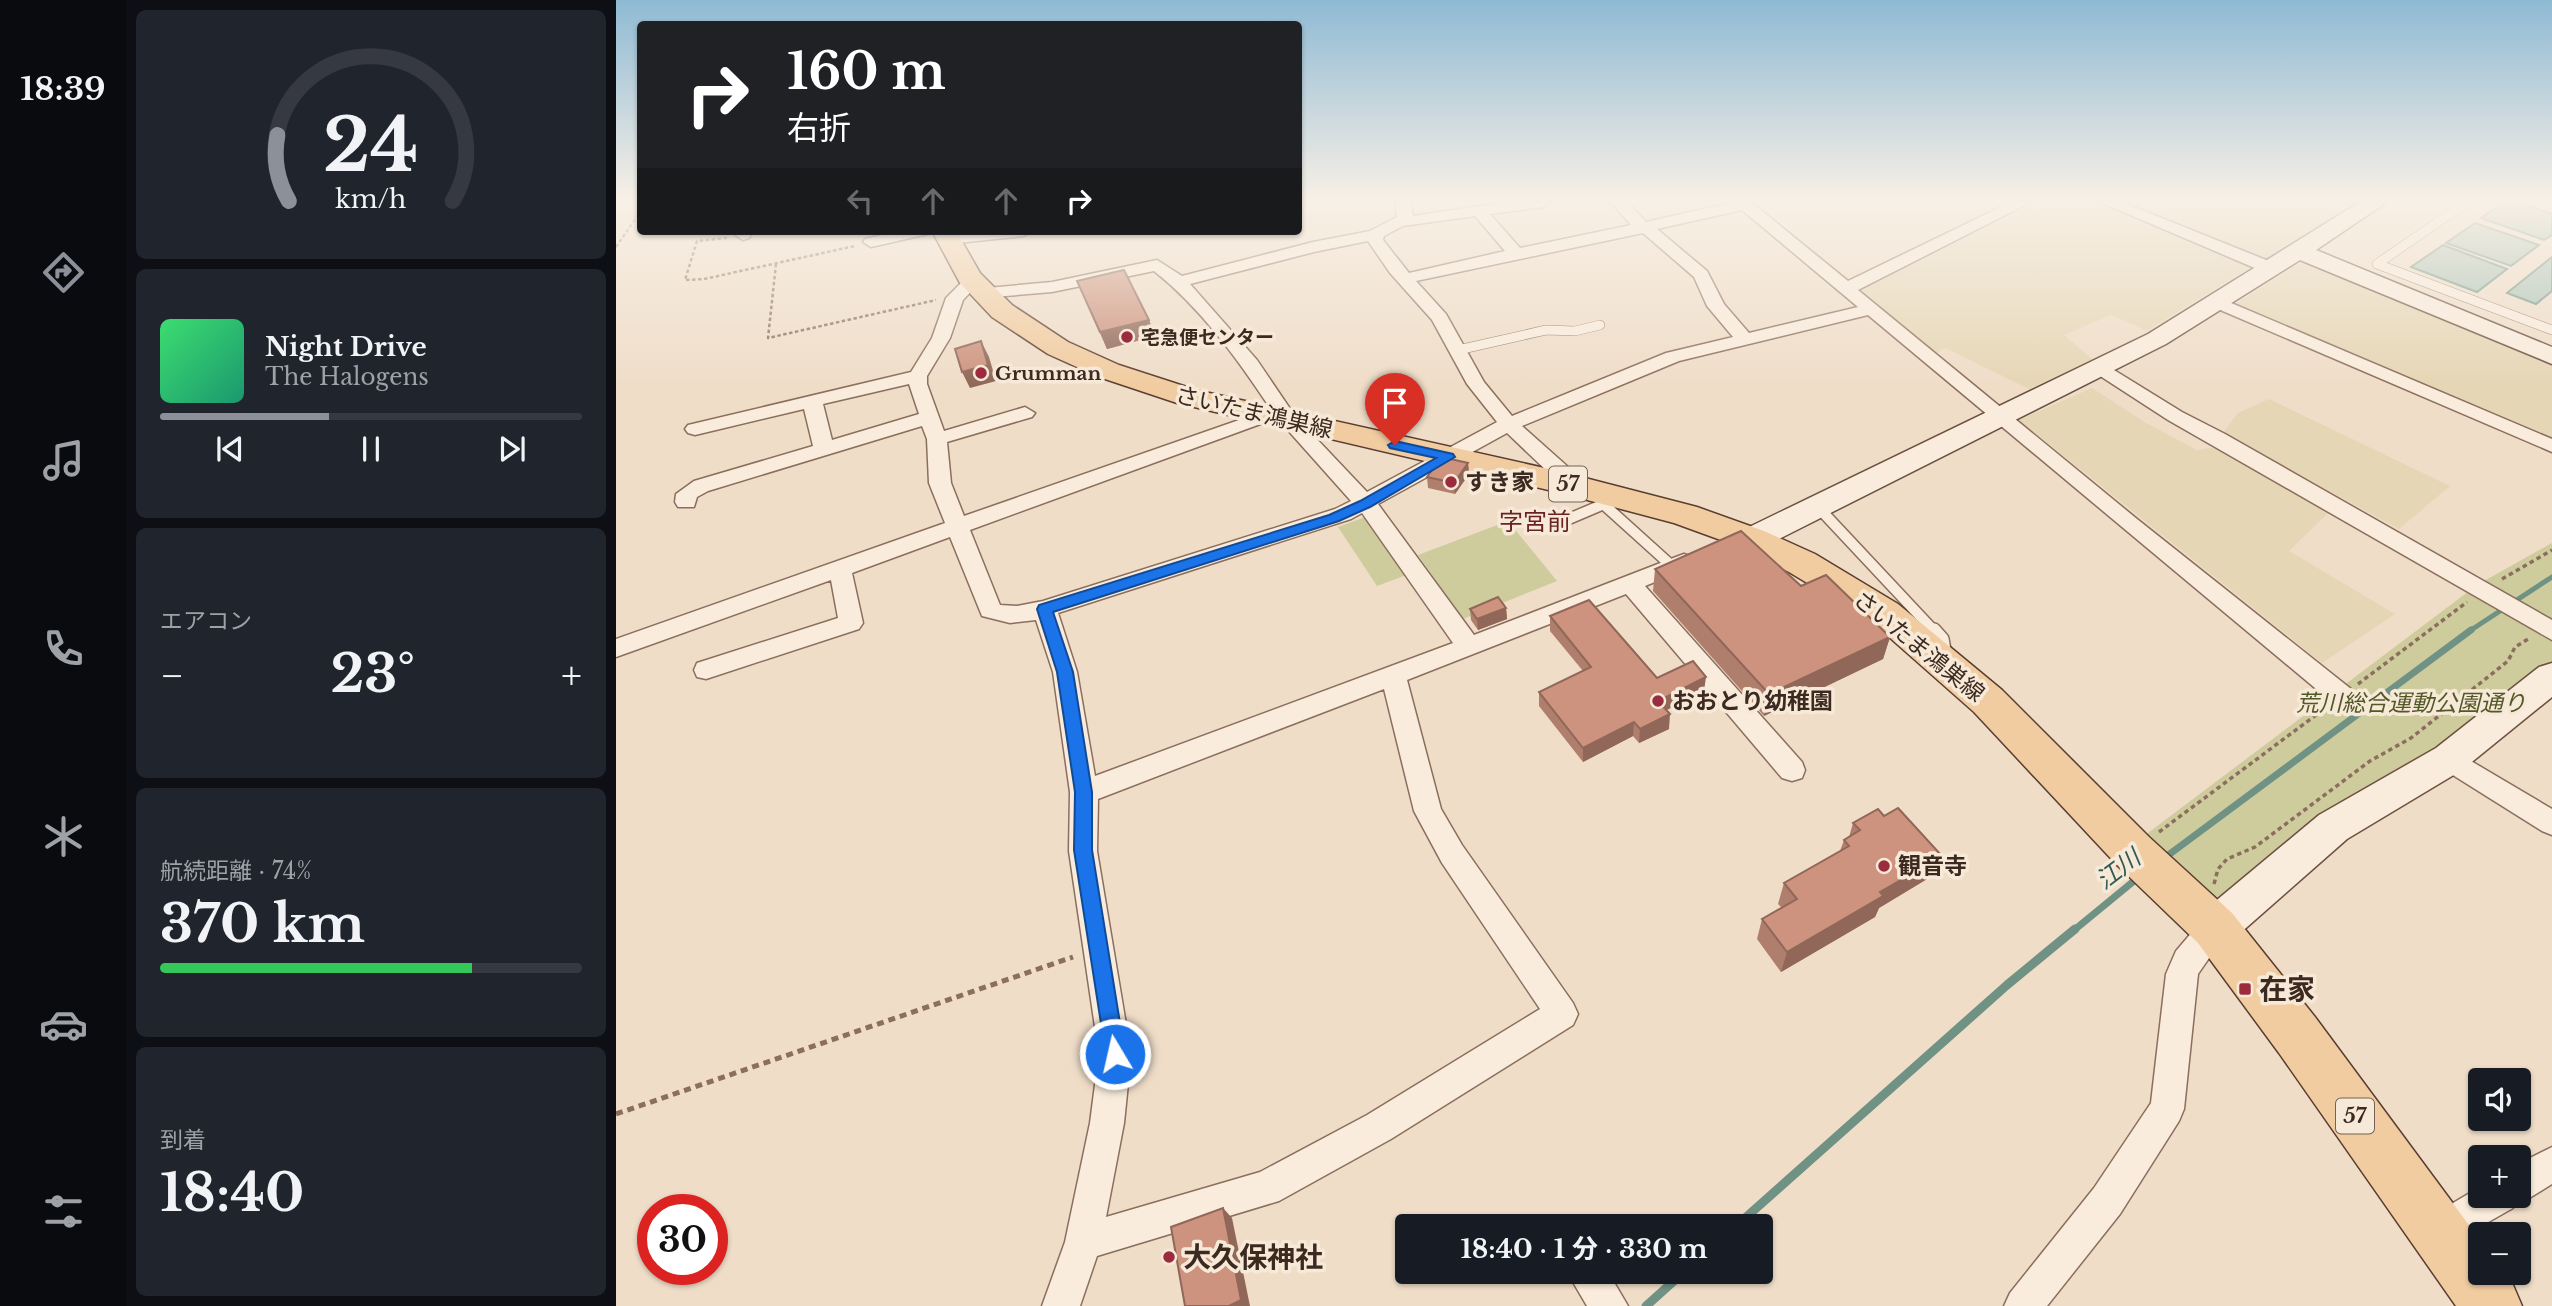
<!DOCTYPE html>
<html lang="ja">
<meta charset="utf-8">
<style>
body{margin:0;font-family:"Libre Baskerville","Noto Sans JP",serif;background:#20242c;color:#f1f3f6;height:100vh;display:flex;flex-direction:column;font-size:26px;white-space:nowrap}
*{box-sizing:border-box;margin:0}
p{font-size:23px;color:#9ea1a6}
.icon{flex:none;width:38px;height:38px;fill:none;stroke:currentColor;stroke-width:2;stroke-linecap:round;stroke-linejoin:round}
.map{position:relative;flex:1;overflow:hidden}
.details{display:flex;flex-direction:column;gap:10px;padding:10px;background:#0d0f14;width:490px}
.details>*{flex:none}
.hud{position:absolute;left:21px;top:21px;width:665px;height:214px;border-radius:7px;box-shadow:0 2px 5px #0004;background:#202124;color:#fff;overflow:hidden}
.controls{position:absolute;left:1852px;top:1068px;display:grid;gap:14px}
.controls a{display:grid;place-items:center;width:63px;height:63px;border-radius:7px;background:#171b24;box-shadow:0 2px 5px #0004;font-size:35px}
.speed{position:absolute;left:21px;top:1194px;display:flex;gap:14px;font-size:35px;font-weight:700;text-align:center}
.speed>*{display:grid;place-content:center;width:91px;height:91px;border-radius:50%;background:#171b24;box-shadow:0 2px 5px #0004;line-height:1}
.speed .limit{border:10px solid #d22;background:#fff;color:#111}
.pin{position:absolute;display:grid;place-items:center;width:60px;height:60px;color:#fff;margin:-72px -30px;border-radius:50% 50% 50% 0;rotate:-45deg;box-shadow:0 0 7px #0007}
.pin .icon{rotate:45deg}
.me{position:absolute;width:77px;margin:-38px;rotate:351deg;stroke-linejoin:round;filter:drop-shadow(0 0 5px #0008)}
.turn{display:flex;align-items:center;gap:24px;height:147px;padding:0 35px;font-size:32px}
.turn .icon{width:91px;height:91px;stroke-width:2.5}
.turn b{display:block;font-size:49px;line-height:60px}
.lanes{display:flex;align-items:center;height:66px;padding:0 35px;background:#0003;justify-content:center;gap:35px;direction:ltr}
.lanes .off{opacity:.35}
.big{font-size:52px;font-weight:700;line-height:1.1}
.details .tile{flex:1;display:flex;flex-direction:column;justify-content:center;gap:10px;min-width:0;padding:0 24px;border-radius:10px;background:#20242c}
.details .dial{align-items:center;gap:0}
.dial svg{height:182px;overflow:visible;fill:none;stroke:#363941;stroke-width:7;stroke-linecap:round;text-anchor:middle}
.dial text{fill:#f1f3f6;stroke:none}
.song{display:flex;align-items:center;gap:21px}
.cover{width:84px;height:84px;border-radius:10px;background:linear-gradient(135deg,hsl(140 70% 55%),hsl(160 70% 35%))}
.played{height:7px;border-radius:4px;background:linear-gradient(90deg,#8c9099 40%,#363941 40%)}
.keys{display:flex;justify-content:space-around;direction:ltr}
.heat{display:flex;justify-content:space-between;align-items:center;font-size:38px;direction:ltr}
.charge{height:10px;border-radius:5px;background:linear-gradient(90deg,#34c759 74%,#363941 0)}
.trip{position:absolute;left:779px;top:1214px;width:378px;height:70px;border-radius:7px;background:#171b24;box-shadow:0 2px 5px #0004;font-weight:700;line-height:70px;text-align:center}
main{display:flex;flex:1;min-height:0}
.tabs{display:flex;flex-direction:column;width:126px;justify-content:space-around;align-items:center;background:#090b0e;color:#9ea1a6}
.tabs .icon{width:49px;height:49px}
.tabs .on{color:#8c9099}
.tabs b{font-size:32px;color:#f1f3f6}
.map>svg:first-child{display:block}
.farmland{fill:#e5d6b5}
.green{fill:#cecc9c}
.water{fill:#a9c3b7;stroke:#6f9284;stroke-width:2}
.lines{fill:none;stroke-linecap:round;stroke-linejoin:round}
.stream-far2{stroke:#6f9284;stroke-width:5}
.stream-far1{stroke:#6f9284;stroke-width:7}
.stream{stroke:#6f9284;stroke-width:9}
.lane-far2-casing{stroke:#8b6e5d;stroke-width:10}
.lane-far1-casing{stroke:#8b6e5d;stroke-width:13}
.lane-casing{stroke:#8b6e5d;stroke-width:16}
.street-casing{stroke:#8b6e5d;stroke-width:3}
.secondary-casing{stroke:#6d5040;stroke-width:3}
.primary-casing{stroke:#593d31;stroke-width:3}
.path-far2{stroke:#8b6e5d;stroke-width:2.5;stroke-dasharray:3.5 2.5;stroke-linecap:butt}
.path-far1{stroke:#8b6e5d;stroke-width:3.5;stroke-dasharray:4.5 3.5;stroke-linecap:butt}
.path{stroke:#8b6e5d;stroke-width:5;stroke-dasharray:7 5;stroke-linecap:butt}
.lane-far2{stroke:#f9ecdc;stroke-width:9}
.lane-far1{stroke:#f9ecdc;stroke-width:10}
.lane{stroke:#f9ecdc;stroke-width:13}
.street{fill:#f9ecdc;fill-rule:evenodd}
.secondary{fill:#f9ecdc;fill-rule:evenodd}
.primary{fill:#f1cca1;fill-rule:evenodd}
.wall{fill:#b07e6c}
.shaded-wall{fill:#906758}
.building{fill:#cd937e;stroke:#906758;stroke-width:2}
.route{fill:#1a73e8;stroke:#114b97;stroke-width:2}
.poi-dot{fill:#9b2c3e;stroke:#f6e9d8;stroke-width:2.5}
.labels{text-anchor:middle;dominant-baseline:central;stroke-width:7;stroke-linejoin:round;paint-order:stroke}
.far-poi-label{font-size:19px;font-weight:bold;fill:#3c2920;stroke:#f6e9d8;text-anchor:start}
.shield{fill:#f6e9d8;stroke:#746357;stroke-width:2}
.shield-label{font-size:21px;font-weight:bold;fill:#3c2920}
.street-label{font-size:23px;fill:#3c2920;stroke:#f6e9d8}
.poi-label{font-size:23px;font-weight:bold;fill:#3c2920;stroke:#f6e9d8;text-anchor:start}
.park-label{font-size:23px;font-style:italic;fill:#535827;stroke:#f6e9d8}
.neighbourhood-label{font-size:24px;fill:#692320;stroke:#f6e9d8}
.water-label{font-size:24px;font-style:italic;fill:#305b52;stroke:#f6e9d8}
.near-poi-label{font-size:28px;font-weight:bold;fill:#3c2920;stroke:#f6e9d8;text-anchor:start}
</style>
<main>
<nav class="tabs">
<b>18:39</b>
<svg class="icon on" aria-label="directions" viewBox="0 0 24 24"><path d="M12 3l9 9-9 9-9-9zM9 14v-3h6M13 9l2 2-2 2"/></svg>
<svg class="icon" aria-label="music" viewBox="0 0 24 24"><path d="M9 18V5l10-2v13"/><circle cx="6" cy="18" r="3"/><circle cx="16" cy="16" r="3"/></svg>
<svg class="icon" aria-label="phone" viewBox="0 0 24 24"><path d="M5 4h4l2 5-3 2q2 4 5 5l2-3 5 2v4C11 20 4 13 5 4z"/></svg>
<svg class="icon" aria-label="climate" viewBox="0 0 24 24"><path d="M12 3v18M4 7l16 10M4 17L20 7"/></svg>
<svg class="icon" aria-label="car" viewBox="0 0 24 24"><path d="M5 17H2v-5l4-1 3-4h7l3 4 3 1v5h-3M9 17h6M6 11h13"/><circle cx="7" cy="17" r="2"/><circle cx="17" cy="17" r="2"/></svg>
<svg class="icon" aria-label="filters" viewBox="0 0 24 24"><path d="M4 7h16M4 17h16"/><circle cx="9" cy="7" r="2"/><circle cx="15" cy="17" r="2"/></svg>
</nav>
<section class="details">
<div class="tile dial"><svg viewBox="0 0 100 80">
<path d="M14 69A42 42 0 1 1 86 69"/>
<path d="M14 69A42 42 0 0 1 9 40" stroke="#8c9099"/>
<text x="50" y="56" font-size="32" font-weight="700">24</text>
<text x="50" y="72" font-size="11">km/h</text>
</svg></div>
<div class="tile">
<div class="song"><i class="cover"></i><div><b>Night Drive</b><p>The Halogens</p></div></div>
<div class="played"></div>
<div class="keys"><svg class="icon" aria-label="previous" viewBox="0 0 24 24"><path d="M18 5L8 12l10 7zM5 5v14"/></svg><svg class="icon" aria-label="pause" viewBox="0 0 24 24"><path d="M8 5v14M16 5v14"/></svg><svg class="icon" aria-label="next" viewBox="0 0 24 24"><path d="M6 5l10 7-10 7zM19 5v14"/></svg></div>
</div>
<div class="tile"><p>エアコン</p>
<div class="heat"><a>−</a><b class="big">23°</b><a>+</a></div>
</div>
<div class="tile"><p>航続距離 · 74%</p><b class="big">370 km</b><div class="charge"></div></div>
<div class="tile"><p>到着</p><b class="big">18:40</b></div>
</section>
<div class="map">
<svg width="1936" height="1306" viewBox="0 0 1936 1306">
<rect width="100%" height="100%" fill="#efddc8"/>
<g class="farmland">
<polygon points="1421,202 1480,202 1636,266 1531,331 1495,315 1448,335 1476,359 1413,389 1329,348 1321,353 1243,291"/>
<polygon points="1507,202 1741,202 1649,259"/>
<polygon points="1690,259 1936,362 1936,439 1619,304"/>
<polygon points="1476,388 1530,423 1581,450 1602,447 1713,512 1673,551 1779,614 1706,663 1403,420"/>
<polygon points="1653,399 1834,486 1783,529 1607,433 1622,413"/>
</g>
<g class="green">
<polygon points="752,516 793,574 761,586 722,527"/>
<polygon points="892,521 941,581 847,619 802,555"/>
<polygon points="1936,543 1936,663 1855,727 1619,892 1602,897 1580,889 1524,839 1861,585"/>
</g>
<g class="water">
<polygon points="1888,202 1902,202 1936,214 1936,235 1928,240 1865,218"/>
<polygon points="1859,223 1923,245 1895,266 1830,243"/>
<polygon points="1827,245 1891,269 1861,292 1795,267"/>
<polygon points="1936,257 1936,291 1920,304 1891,293"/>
</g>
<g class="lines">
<polyline class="stream-far2" points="1852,632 1936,577"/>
<g class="stream-far1">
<polyline points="1547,859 1855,630"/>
<polyline points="1457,931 1524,876"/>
</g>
<g class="stream">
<polyline points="1119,1227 1391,985 1459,929"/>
<polyline points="1030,1306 1068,1272"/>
</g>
<g class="lane-far2-casing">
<g id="lane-far2">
<polyline points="1851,202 1761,264 1936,330"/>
<polyline points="842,350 930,330 959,331 984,325"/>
</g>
</g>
<g class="lane-far1-casing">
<g id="lane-far1">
<polyline points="985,492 985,502 1057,567"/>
<polyline points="1201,506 1319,632"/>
<polyline points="948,521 988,504"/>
</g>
</g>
<g class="lane-casing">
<polyline id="lane" points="1318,630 1326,639 1329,656"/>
</g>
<g class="street-casing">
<g id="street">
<path d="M779,202h16l2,14 94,-14h43l-7,5 -53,7 30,34 111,-23 -20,-23h16l19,20 88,-20h17l97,79 163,-79h20l-173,88 279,229 214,170 4,7 -4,7 -9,3 -9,-3 -465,-388 -189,46 -157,65 45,40 3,5 -5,16h-14l-3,-5 1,-9 -42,-40 -129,71 96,131 202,-78 8,-3 8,3 3,5 -3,5 -47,19 157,176 3,8 -3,8 -10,3 -10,-3 -156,-184 -219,86 34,129 21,36 111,158 5,11 -5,11 -182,114 -112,62 -182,55 -17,50h-38l23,-64 25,-119 9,-69 -30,-203 1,-59 -17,-120 -17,-52 -26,3 -28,-7 -32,-79 -98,36 11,50 -4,6 -153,50 -9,-2 -3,-7 3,-7 141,-45 -7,-38 -215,77v-18l329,-116 -16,-40 -2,-44 -5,-13 -214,65 -11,6 -3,10h-16l-3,-5 1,-8 18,-13 119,-35 -9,-37 -109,26 -7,-2 -3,-4 3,-4 223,-53 21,-34 14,-40 21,-21h12l2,4 -18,19 -13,38 -23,38v8l17,47 81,-24 10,6 -3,4 -85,25 4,41 13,33 298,-104 10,-1c-33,-50 -71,-103 -118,-140l-102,21 -70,6 -6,-1 -3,-4 3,-4 76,-7 105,-22 25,16 131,-34 57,-11 27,-14zM1126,210l116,97 -109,26 -25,-29 -17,-33 -50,-42zM859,216l30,35 -96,22 -26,-33 1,-4 19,-10zM1027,233l51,44 13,29 26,31 -67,16 -154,63 -28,-34 -38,-68 -30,-33zM752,241l22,32 42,47 35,64 30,38 -130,70 -72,-76 -38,-56 -67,-76 124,-32zM293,384l10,30 -87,26 -9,-36zM661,418l74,83 -16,8 -292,92 -26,5 -17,-1 -30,-75zM746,513l91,130 -358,133 -18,-104 -19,-59 293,-94zM768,689l30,122 28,52 98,146 -173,106 -107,57 -154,45 18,-94 7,-69 -34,-203 1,-52z"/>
<polygon points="1484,202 1506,202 1660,264 1662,268 1660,272 1648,272"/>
<polygon points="121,231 137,231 133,238 127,240 119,235"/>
<polygon points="284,231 314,231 312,234 255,247 247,242 249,239"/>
<polygon points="363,231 416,231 408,236 332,244 324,239 332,234"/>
<polygon points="1601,297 1936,439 1936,452 1595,306 1592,302"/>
<polygon points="1485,362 1566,412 1609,434 1936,620 1936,640 1552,420 1478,372 1476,368 1478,364"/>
<polygon points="1833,748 1936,809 1936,835 1926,831 1824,767 1820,759 1824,751"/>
<polygon points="1599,914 1610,918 1614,928 1582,974 1568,1109 1563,1121 1504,1214 1431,1306 1388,1306 1394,1293 1478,1188 1535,1103 1550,974 1560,951 1588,918"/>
<polygon points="1936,1147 1936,1184 1915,1197 1899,1201 1897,1208 1823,1250 1810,1245 1805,1232 1810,1219 1864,1187 1864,1195 1902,1195 1902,1164"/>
<polygon points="956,1272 992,1272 1012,1306 971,1306 954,1277"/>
</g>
</g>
<g class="secondary-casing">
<g id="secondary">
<polygon points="1744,202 1771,202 1700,250 1936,347 1936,364 1684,260 1550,344 1147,547 1136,550 1125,547 1120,539 1125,531 1532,334"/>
<polygon points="1936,663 1936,697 1846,770 1731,839 1614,942 1599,948 1584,942 1577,928 1584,914 1703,815 1820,748 1923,667"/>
</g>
</g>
<g class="primary-casing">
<polygon id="primary" points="316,231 340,231 364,273 396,305 452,342 503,365 580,390 942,471 1081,507 1148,531 1199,554 1282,604 1386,690 1533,837 1616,913 1699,1017 1864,1240 1864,1272 1888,1272 1897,1285 1906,1306 1840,1306 1663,1053 1582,943 1501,865 1358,712 1256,622 1173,572 1124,547 1058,523 941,492 561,403 483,377 432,354 376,317 344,283"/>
</g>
<g class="path-far2">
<polyline points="111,238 81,241 69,280 88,279 239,246"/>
<polyline points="0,247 24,212"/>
<polyline points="160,264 152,338 320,300"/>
</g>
<g class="path-far1">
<polyline points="1886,579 1936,550"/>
<polyline points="1742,684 1851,602"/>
<polyline points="1543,832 1708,709"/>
<polyline points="1598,884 1602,869 1611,859 1639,847 1754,761 1795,738 1892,661 1899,647 1914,638"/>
</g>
<polyline class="path" points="0,1114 457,957"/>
<use href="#lane-far2" class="lane-far2"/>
<use href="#lane-far1" class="lane-far1"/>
<use href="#lane" class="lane"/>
<use href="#street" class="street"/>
<use href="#secondary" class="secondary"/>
<use href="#primary" class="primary"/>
</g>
<g class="wall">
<polygon points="461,281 533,320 539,336 491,349"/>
<polygon points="852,463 853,474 839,494 812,488 811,477"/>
<polygon points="1039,569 1185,586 1274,637 1267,659 1148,716 1037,591"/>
<polygon points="890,608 891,619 862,630 855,620 854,609"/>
<polygon points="934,616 1041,678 1088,691 1050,710 1053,729 1023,743 1017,736 967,762 923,706 923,692 967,671 934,631"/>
<polygon points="1268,816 1326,856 1316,876 1263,908 1259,917 1165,972 1141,939 1146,919 1166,908 1162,904 1168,883 1224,851 1228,840 1233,837 1237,823"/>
</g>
<g class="shaded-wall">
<polygon points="533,320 539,336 491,349 484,332"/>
<polygon points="365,341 373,357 380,381 354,388 346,372"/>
<polygon points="852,463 853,474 839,494 838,483"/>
<polygon points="890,608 891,619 862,630 861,619"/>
<polygon points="1274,637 1267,659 1148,716 1153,694"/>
<polygon points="1090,677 1088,691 1041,715 1042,701"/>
<polygon points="1054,714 1053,729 1023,743 1024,729"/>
<polygon points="1018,722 1017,736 967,762 967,748"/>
<polygon points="1326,856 1316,876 1263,908 1259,917 1165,972 1171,952 1264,892"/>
<polygon points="607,1208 616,1218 634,1306 613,1306"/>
</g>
<g class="building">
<polygon points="508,270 533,320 484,332 461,281"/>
<polygon points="365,341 372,365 346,372 339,349"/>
<polygon points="830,458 852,463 838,483 811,477 822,462"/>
<polygon points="1125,531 1185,586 1210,575 1274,637 1153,694 1039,569"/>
<polygon points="882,597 890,608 861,619 854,609"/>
<polygon points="973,600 1041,678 1077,661 1090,677 1042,701 1054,714 1024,729 1018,722 967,748 923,692 975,667 934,616"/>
<polygon points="1282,808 1326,856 1264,892 1267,896 1171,952 1146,919 1181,899 1168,883 1233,846 1228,840 1244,830 1237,823 1262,809 1268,816"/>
<polygon points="607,1208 625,1300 613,1306 569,1306 555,1227"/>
</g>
<linearGradient id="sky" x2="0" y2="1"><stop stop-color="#8fbad4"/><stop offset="0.52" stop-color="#f8f0e6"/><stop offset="1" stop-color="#f8f0e6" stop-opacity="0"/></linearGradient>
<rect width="1936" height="385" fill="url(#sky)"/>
<polygon class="route" points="779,441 837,454 839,457 754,507 723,521 437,612 457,672 476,792 476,850 509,1054 506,1062 499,1065 491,1062 458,850 459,792 441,672 421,609 423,605 713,515 744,501 820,458 774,448 772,445"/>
<g class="poi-dot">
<circle cx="511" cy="337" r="7"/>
<circle cx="365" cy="373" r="7"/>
<circle cx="835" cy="482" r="7"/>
<circle cx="1042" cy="701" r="7"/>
<circle cx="1268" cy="866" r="7"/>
<rect x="1622" y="982" width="14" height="14" rx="3.5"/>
<circle cx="553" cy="1257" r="7"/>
</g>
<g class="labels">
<g class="far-poi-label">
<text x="525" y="337">宅急便センター</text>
<text x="379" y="373">Grumman</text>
</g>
<g class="shield">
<rect x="933" y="466.5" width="38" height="35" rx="5"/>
<rect x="1720" y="1098.5" width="38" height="35" rx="5"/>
</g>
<g class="shield-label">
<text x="952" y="484">57</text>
<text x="1739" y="1116">57</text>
</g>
<g class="street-label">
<text transform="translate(638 412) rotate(13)">さいたま鴻巣線</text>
<text transform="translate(1303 646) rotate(39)">さいたま鴻巣線</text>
</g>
<g class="poi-label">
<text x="849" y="482">すき家</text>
<text x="1056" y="701">おおとり幼稚園</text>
<text x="1282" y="866">観音寺</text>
</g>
<g class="park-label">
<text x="1795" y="703">荒川総合運動公園通り</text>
</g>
<g class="neighbourhood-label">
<text x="919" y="521">字宮前</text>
</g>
<g class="water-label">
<text transform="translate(1502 869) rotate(-37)">江川</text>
</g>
<g class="near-poi-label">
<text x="1643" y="989">在家</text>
<text x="567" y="1257">大久保神社</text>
</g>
</g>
</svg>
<div class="controls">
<a><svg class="icon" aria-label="sound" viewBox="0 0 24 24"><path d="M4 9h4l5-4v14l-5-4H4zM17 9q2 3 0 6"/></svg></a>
<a>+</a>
<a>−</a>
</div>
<div class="speed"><div class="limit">30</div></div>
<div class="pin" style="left:779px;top:445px;background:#d93025"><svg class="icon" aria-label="arrive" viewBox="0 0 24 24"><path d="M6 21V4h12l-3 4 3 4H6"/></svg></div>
<svg class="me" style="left:499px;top:1054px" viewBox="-20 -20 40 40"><circle r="17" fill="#1a73e8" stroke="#fff" stroke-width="3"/><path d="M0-11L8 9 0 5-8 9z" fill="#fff"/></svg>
<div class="trip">18:40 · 1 分 · 330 m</div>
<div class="hud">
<div class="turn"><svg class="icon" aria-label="right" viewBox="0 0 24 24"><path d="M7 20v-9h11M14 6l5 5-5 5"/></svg><div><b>160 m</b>右折</div></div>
<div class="lanes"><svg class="icon off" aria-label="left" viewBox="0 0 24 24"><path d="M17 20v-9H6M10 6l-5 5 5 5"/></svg><svg class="icon off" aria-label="ahead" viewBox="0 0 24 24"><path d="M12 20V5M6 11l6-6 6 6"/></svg><svg class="icon off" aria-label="ahead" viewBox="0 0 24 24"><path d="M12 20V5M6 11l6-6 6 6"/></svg><svg class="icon" aria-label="right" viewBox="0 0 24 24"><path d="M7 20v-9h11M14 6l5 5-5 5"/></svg></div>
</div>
</div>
</main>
